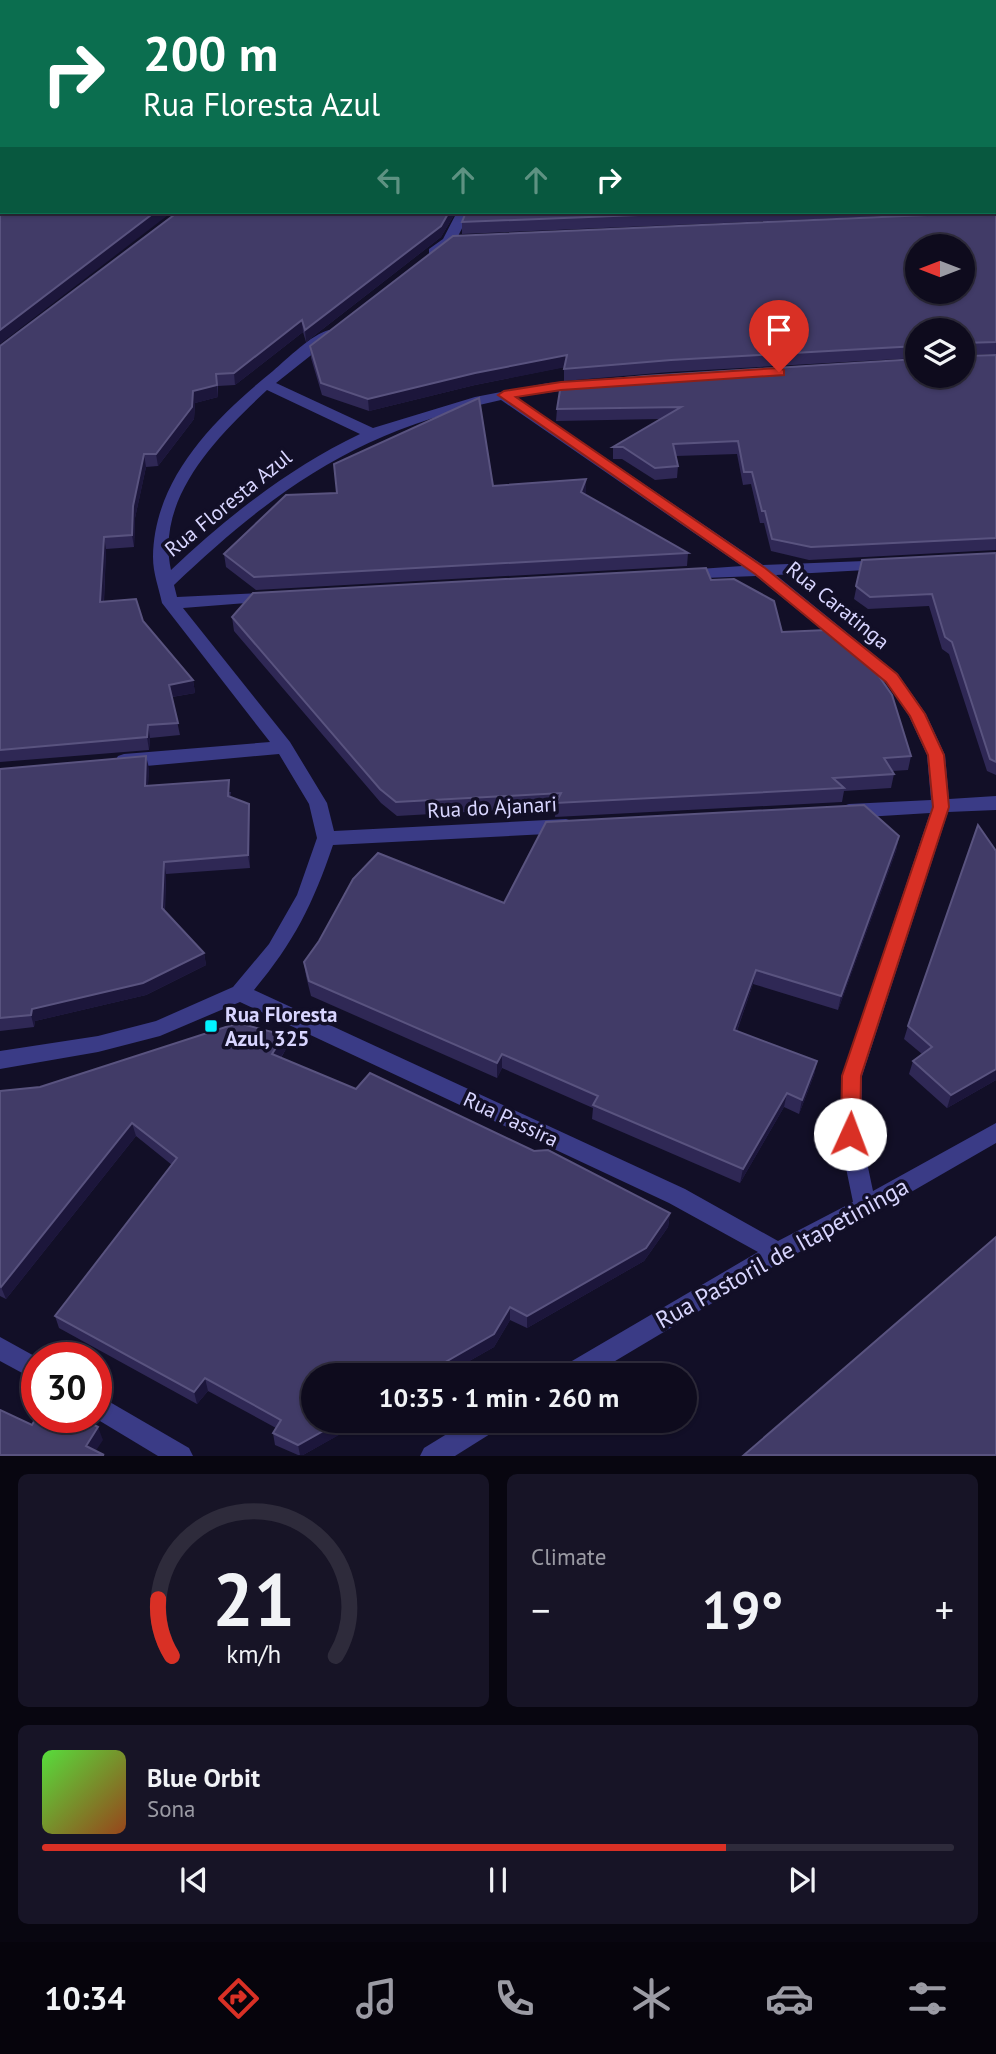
<!DOCTYPE html>
<meta charset="utf-8">
<style>
body{margin:0;font-family:"PT Sans",sans-serif;background:#171426;color:#f1f3f6;height:100vh;display:flex;flex-direction:column;font-size:26px;white-space:nowrap}
*{box-sizing:border-box;margin:0}
p{font-size:23px;color:#9b9ba4}
.icon{flex:none;width:38px;height:38px;fill:none;stroke:currentColor;stroke-width:2;stroke-linecap:round;stroke-linejoin:round}
.map{position:relative;height:1456px;overflow:hidden}
.sheet{display:flex;flex-direction:column;gap:18px;padding:18px;background:#080610;flex:1}
.sheet>*{flex:none}
.hud{position:absolute;left:0px;top:0px;width:998px;height:214px;box-shadow:0 2px 5px #0004,0 0 0 2px #2e2b3b;background:#0b6e4f;color:#fff;overflow:hidden}
.needle{width:46px;rotate:270deg}
.controls{position:absolute;left:905px;top:234px;display:grid;gap:14px}
.controls a{display:grid;place-items:center;width:70px;height:70px;border-radius:50%;background:#0e0b1d;box-shadow:0 2px 5px #0004,0 0 0 2px #2e2b3b;font-size:35px}
.speed{position:absolute;left:21px;top:1342px;display:flex;gap:14px;font-size:35px;font-weight:700;text-align:center}
.speed>*{display:grid;place-content:center;width:91px;height:91px;border-radius:50%;background:#0e0b1d;box-shadow:0 2px 5px #0004,0 0 0 2px #2e2b3b;line-height:1}
.speed .limit{border:10px solid #d22;background:#fff;color:#111}
.pin{position:absolute;display:grid;place-items:center;width:60px;height:60px;color:#fff;margin:-72px -30px;border-radius:50% 50% 50% 0;rotate:-45deg;box-shadow:0 0 7px #0007}
.pin .icon{rotate:45deg}
.me{position:absolute;width:77px;margin:-38px;rotate:2deg;stroke-linejoin:round;filter:drop-shadow(0 0 5px #0008)}
.turn{display:flex;align-items:center;gap:24px;height:147px;padding:0 28px;font-size:32px}
.turn .icon{width:91px;height:91px;stroke-width:2.5}
.turn b{display:block;font-size:49px;line-height:60px}
.lanes{display:flex;align-items:center;height:66px;padding:0 28px;background:#0003;justify-content:center;gap:35px;direction:ltr}
.lanes .off{opacity:.35}
.big{font-size:52px;font-weight:600;line-height:1.1}
.sheet .widget{flex:1;display:flex;flex-direction:column;justify-content:center;gap:10px;min-width:0;padding:0 24px;border-radius:10px;background:#171426}
.sheet .dial{align-items:center;gap:0}
.dial svg{height:182px;overflow:visible;fill:none;stroke:#2e2b3b;stroke-width:7;stroke-linecap:round;text-anchor:middle}
.dial text{fill:#f1f3f6;stroke:none}
.song{display:flex;align-items:center;gap:21px}
.cover{width:84px;height:84px;border-radius:10px;background:linear-gradient(135deg,hsl(110 70% 55%),hsl(20 70% 35%))}
.played{height:7px;border-radius:4px;background:linear-gradient(90deg,#d93025 75%,#2e2b3b 75%)}
.keys{display:flex;justify-content:space-around;direction:ltr}
.heat{display:flex;justify-content:space-between;align-items:center;font-size:38px;direction:ltr}
.sheet .tiles{flex:1;display:grid;gap:18px;grid-template-columns:1fr 1fr}
.widget:last-child{grid-column:span 2}
.trip{position:absolute;left:301px;top:1363px;width:396px;height:70px;border-radius:35px;background:#0e0b1d;box-shadow:0 2px 5px #0004,0 0 0 2px #2e2b3b;font-weight:600;line-height:70px;text-align:center}
.dock{display:flex;height:112px;justify-content:space-around;align-items:center;background:#06040c;color:#9b9ba4}
.dock .icon{width:49px;height:49px}
.dock .current{color:#d93025}
.dock b{font-size:32px;color:#f1f3f6}
.map>svg:first-child{display:block}
.lines{fill:none;stroke-linecap:round;stroke-linejoin:round}
.minor{fill:#3a3b86;fill-rule:evenodd}
.wall{fill:#2f2855}
.shaded-wall{fill:#1c163b}
.building{fill:#413b67;stroke:#59537f;stroke-width:2;fill-rule:evenodd}
.route{fill:#d93025;stroke:#8d1f18;stroke-width:2}
.poi-dot{fill:#01f2ff;stroke:#120f27;stroke-width:2.5}
.labels{text-anchor:middle;dominant-baseline:central;stroke-width:7;stroke-linejoin:round;paint-order:stroke}
.street-label{font-size:21px;fill:#d8d5ff;stroke:#120f27}
.poi-label{font-size:21px;font-weight:bold;fill:#d8d5ff;stroke:#120f27;text-anchor:start}
.near-street-label{font-size:24px;fill:#d8d5ff;stroke:#120f27}
</style>
<div class="map">
<svg width="996" height="1456" viewBox="0 0 996 1456">
<rect width="100%" height="100%" fill="#120f27"/>
<g class="lines">
<g class="minor">
<path d="M457,212h12c-7,16 -17,47 -40,43v-6l14,-10z"/>
<path d="M329,330l7,4 -2,3 -58,46 97,45 102,-31 73,-14 39,-2 2,3 -7,4 -66,9 247,168 127,-5 2,4 -2,4 -6,1 -108,6 122,99 28,40 19,41 4,44 47,-3v14l-48,2 -86,264 -1,58 12,57 123,-68v20l-123,71 -87,45 -196,117h-33l3,-8 198,-116 -89,-49 -429,-201 -80,34 -62,16 -98,17v-18l98,-15 58,-15 77,-34 36,-43 28,-49 20,-57 -8,-34 -30,-50 -155,14 -6,-2 -3,-5 3,-5 6,-2 146,-12 -108,-139c-3,-15 -9,-29 -9,-46 1,-79 62,-139 120,-186 14,-12 39,-37 56,-41zM267,390l93,44c-71,34 -132,82 -189,136 -16,-73 48,-135 96,-180zM501,400l241,166 -57,4 -6,1 -2,4 2,4 77,-3 130,106 23,34 18,39 4,45 -82,4 -6,2 -3,5 3,5 6,2 81,-5 -88,263 -3,58 14,68 -75,39 -93,-52 -431,-199c40,-48 59,-86 79,-145l233,-12 6,-2 3,-5 -3,-5 -6,-2 -232,12 -7,-28 -37,-61 -107,-134 90,-7 8,-5 -2,-4 -102,5 -3,-12c103,-98 186,-155 327,-185z"/>
<polygon points="0,1337 38,1358 37,1381 0,1361"/>
<polygon points="96,1394 189,1448 193,1456 158,1456 95,1418"/>
<polygon points="468,1421 502,1421 498,1429 455,1456 420,1456 424,1448"/>
</g>
</g>
<g class="wall">
<polygon points="178,212 456,212 441,237 306,342 303,332 235,385 218,386 218,397 195,403 194,419 158,466 146,467 135,518 134,547 106,549 104,602 143,621 193,680 195,693 172,697 180,735 150,738 149,750 0,762 0,346"/>
<polygon points="466,212 983,212 462,234 462,222"/>
<polygon points="996,212 996,354 964,355 996,355 996,550 809,560 771,551 764,523 760,523 751,484 743,485 737,454 676,456 678,466 677,478 655,480 622,459 613,459 613,447 660,419 556,421 557,409 962,376 962,331 917,331 917,358 670,372 564,381 564,367 475,385 369,411 322,395 311,358 310,346"/>
<polygon points="586,479 585,494 688,553 687,566 256,590 226,567 224,554 336,493 493,486"/>
<polygon points="996,553 996,775 987,771 949,654 942,649 929,606 868,609 854,599 862,560"/>
<polygon points="711,580 782,632 911,756 908,770 892,771 894,774 891,788 844,791 842,802 555,817 556,807 397,816 381,803 234,631 232,617"/>
<polygon points="149,768 148,785 231,792 230,797 250,816 250,868 166,874 165,911 204,953 206,965 146,995 35,1021 34,1027 0,1031 0,769"/>
<polygon points="899,836 896,851 838,1010 753,984 737,1031 817,1061 814,1075 799,1114 784,1107 740,1183 592,1119 593,1108 502,1068 497,1078 311,996 306,976 304,962 504,903"/>
<polygon points="908,1026 996,1080 947,1108 909,1074 913,1061 922,1054 904,1039"/>
<polygon points="286,1049 281,1058 356,1089 534,1151 670,1213 668,1227 644,1261 527,1328 510,1320 494,1347 303,1455 298,1455 275,1445 273,1433 276,1428 208,1391 197,1404 59,1328 55,1316 172,1165 136,1136 6,1299 0,1296 0,1091 40,1087"/>
</g>
<g class="shaded-wall">
<polygon points="155,212 172,212 0,344 0,330"/>
<polygon points="449,212 456,212 441,237 306,342 305,330"/>
<polygon points="302,320 303,332 235,385 234,373"/>
<polygon points="567,355 566,367 475,385 369,411 368,399 475,373"/>
<polygon points="216,374 218,397 195,403 194,419 158,466 156,454 193,391"/>
<polygon points="144,454 146,467 135,518 134,547 132,535 133,506"/>
<polygon points="586,479 586,492 580,506 581,492"/>
<polygon points="104,537 106,549 103,614 100,602"/>
<polygon points="193,680 195,693 171,697 169,685"/>
<polygon points="148,725 150,738 149,750 147,737"/>
<polygon points="146,756 149,768 147,798 145,786"/>
<polygon points="249,804 250,816 250,868 248,855"/>
<polygon points="899,836 896,851 838,1010 841,996"/>
<polygon points="164,862 166,874 164,920 162,908"/>
<polygon points="204,953 206,965 146,995 35,1021 34,1027 31,1015 32,1009"/>
<polygon points="756,970 753,984 732,1044 734,1030"/>
<polygon points="284,1035 286,1049 274,1068 272,1054"/>
<polygon points="502,1054 502,1068 497,1078 497,1063"/>
<polygon points="817,1061 814,1075 799,1114 802,1100"/>
<polygon points="996,1069 996,1080 947,1108 951,1095"/>
<polygon points="787,1093 784,1107 740,1183 743,1169"/>
<polygon points="132,1123 136,1136 6,1299 1,1287"/>
<polygon points="670,1213 668,1227 644,1261 527,1328 527,1316"/>
<polygon points="510,1307 510,1320 494,1347 443,1376 421,1376"/>
<polygon points="205,1378 208,1391 197,1404 194,1392"/>
<polygon points="341,1421 364,1421 303,1455 300,1455 298,1445"/>
<polygon points="98,1427 103,1440 93,1455 86,1446"/>
</g>
<g class="building">
<polygon points="0,0 996,0 996,200 996,2 2,2 2,48 0,47"/>
<polygon points="2,50 2,212 155,212 0,330 0,55"/>
<polygon points="178,212 449,212 441,226 305,330 302,320 234,373 216,374 217,385 193,391 192,407 156,454 144,454 133,506 132,535 104,537 100,602 136,599 143,621 193,680 169,685 178,723 148,725 147,737 0,750 0,346"/>
<polygon points="466,212 713,212 462,222"/>
<path d="M996,212v130l-33,1 -1,2v-14h-45v15l-246,14 -107,9 3,-14 -92,18 -107,26 -47,-16 -11,-37 143,-110zM917,247h45v45h-45z"/>
<polygon points="962,354 965,356 996,355 996,538 811,547 772,539 765,511 762,511 752,472 744,472 738,441 673,444 678,466 655,468 623,447 613,447 681,407 557,409 561,384 645,376 917,359 917,376 962,376"/>
<polygon points="479,398 493,486 586,479 581,492 688,553 254,577 224,554 286,495 337,493 334,464"/>
<polygon points="996,553 996,762 990,759 952,642 945,637 932,594 870,597 856,586 862,560"/>
<polygon points="706,568 711,580 734,579 774,601 782,632 827,630 874,669 892,695 911,756 884,758 894,774 833,778 844,788 556,803 561,793 396,802 380,789 232,617 253,593"/>
<polygon points="146,756 145,786 229,780 228,796 249,804 248,855 164,862 162,908 204,953 143,983 32,1009 31,1015 0,1018 0,769"/>
<polygon points="864,805 899,836 841,996 756,970 734,1030 817,1061 802,1100 787,1093 743,1169 593,1105 598,1096 502,1054 497,1063 309,981 304,962 319,941 353,879 378,853 504,903 546,822"/>
<polygon points="978,825 996,851 996,1069 951,1095 913,1061 932,1047 908,1026"/>
<polygon points="238,1023 284,1035 272,1054 356,1089 370,1073 534,1151 548,1150 670,1213 646,1248 527,1316 510,1307 494,1334 421,1376 313,1376 313,1421 341,1421 298,1445 273,1433 281,1420 205,1378 194,1392 55,1316 177,1158 132,1123 1,1287 0,1286 0,1091 40,1087"/>
<polygon points="996,1237 996,1455 744,1455"/>
<polygon points="0,1410 32,1425 36,1418 41,1420 43,1418 81,1418 98,1427 86,1446 104,1455 0,1455"/>
</g>
<polygon class="route" points="779,368 784,370 784,375 561,390 516,397 765,568 897,674 925,714 944,755 949,807 861,1076 860,1134 857,1140 850,1142 843,1140 841,1134 842,1076 933,807 928,755 910,716 886,682 755,574 498,395 504,391 561,382"/>
<rect class="poi-dot" x="204" y="1019" width="14" height="14" rx="3.5"/>
<g class="labels">
<g class="street-label">
<text transform="translate(228 503) rotate(-39)">Rua Floresta Azul</text>
<text transform="translate(838 605) rotate(39)">Rua Caratinga</text>
<text transform="translate(492 807) rotate(-3)">Rua do Ajanari</text>
<text transform="translate(511 1119) rotate(25)">Rua Passira</text>
</g>
<g class="poi-label">
<text x="225" y="1014">Rua Floresta<tspan x="225" dy="24">Azul, 325</tspan></text>
</g>
<g class="near-street-label">
<text transform="translate(782 1253) rotate(-29)">Rua Pastoril de Itapetininga</text>
</g>
</g>
</svg>
<div class="controls">
<a><svg class="needle" viewBox="-14 -14 28 28"><path d="M0-13l5 13h-10z" fill="#e53935"/><path d="M0 13l5-13h-10z" fill="#9b9ba4"/></svg></a>
<a><svg class="icon" aria-label="layers" viewBox="0 0 24 24"><path d="M12 4l9 5-9 5-9-5zM3 14l9 5 9-5"/></svg></a>
</div>
<div class="speed"><div class="limit">30</div></div>
<div class="pin" style="left:779px;top:372px;background:#d93025"><svg class="icon" aria-label="arrive" viewBox="0 0 24 24"><path d="M6 21V4h12l-3 4 3 4H6"/></svg></div>
<svg class="me" style="left:850px;top:1134px" viewBox="-20 -20 40 40"><circle r="19" fill="#fff"/><path d="M0-13L10 11 0 6-10 11z" fill="#d93025"/></svg>
<div class="trip">10:35 · 1 min · 260 m</div>
<div class="hud">
<div class="turn"><svg class="icon" aria-label="right" viewBox="0 0 24 24"><path d="M7 20v-9h11M14 6l5 5-5 5"/></svg><div><b>200 m</b>Rua Floresta Azul</div></div>
<div class="lanes"><svg class="icon off" aria-label="left" viewBox="0 0 24 24"><path d="M17 20v-9H6M10 6l-5 5 5 5"/></svg><svg class="icon off" aria-label="ahead" viewBox="0 0 24 24"><path d="M12 20V5M6 11l6-6 6 6"/></svg><svg class="icon off" aria-label="ahead" viewBox="0 0 24 24"><path d="M12 20V5M6 11l6-6 6 6"/></svg><svg class="icon" aria-label="right" viewBox="0 0 24 24"><path d="M7 20v-9h11M14 6l5 5-5 5"/></svg></div>
</div>
</div>
<section class="sheet">
<div class="tiles">
<div class="widget dial"><svg viewBox="0 0 100 80">
<path d="M14 69A42 42 0 1 1 86 69"/>
<path d="M14 69A42 42 0 0 1 8 44" stroke="#d93025"/>
<text x="50" y="56" font-size="32" font-weight="700">21</text>
<text x="50" y="72" font-size="11">km/h</text>
</svg></div>
<div class="widget"><p>Climate</p>
<div class="heat"><a>−</a><b class="big">19°</b><a>+</a></div>
</div>
<div class="widget">
<div class="song"><i class="cover"></i><div><b>Blue Orbit</b><p>Sona</p></div></div>
<div class="played"></div>
<div class="keys"><svg class="icon" aria-label="previous" viewBox="0 0 24 24"><path d="M18 5L8 12l10 7zM5 5v14"/></svg><svg class="icon" aria-label="pause" viewBox="0 0 24 24"><path d="M8 5v14M16 5v14"/></svg><svg class="icon" aria-label="next" viewBox="0 0 24 24"><path d="M6 5l10 7-10 7zM19 5v14"/></svg></div>
</div>
</div>
</section>
<nav class="dock">
<b>10:34</b>
<svg class="icon current" aria-label="directions" viewBox="0 0 24 24"><path d="M12 3l9 9-9 9-9-9zM9 14v-3h6M13 9l2 2-2 2"/></svg>
<svg class="icon" aria-label="music" viewBox="0 0 24 24"><path d="M9 18V5l10-2v13"/><circle cx="6" cy="18" r="3"/><circle cx="16" cy="16" r="3"/></svg>
<svg class="icon" aria-label="phone" viewBox="0 0 24 24"><path d="M5 4h4l2 5-3 2q2 4 5 5l2-3 5 2v4C11 20 4 13 5 4z"/></svg>
<svg class="icon" aria-label="climate" viewBox="0 0 24 24"><path d="M12 3v18M4 7l16 10M4 17L20 7"/></svg>
<svg class="icon" aria-label="car" viewBox="0 0 24 24"><path d="M5 17H2v-5l4-1 3-4h7l3 4 3 1v5h-3M9 17h6M6 11h13"/><circle cx="7" cy="17" r="2"/><circle cx="17" cy="17" r="2"/></svg>
<svg class="icon" aria-label="filters" viewBox="0 0 24 24"><path d="M4 7h16M4 17h16"/><circle cx="9" cy="7" r="2"/><circle cx="15" cy="17" r="2"/></svg>
</nav>
